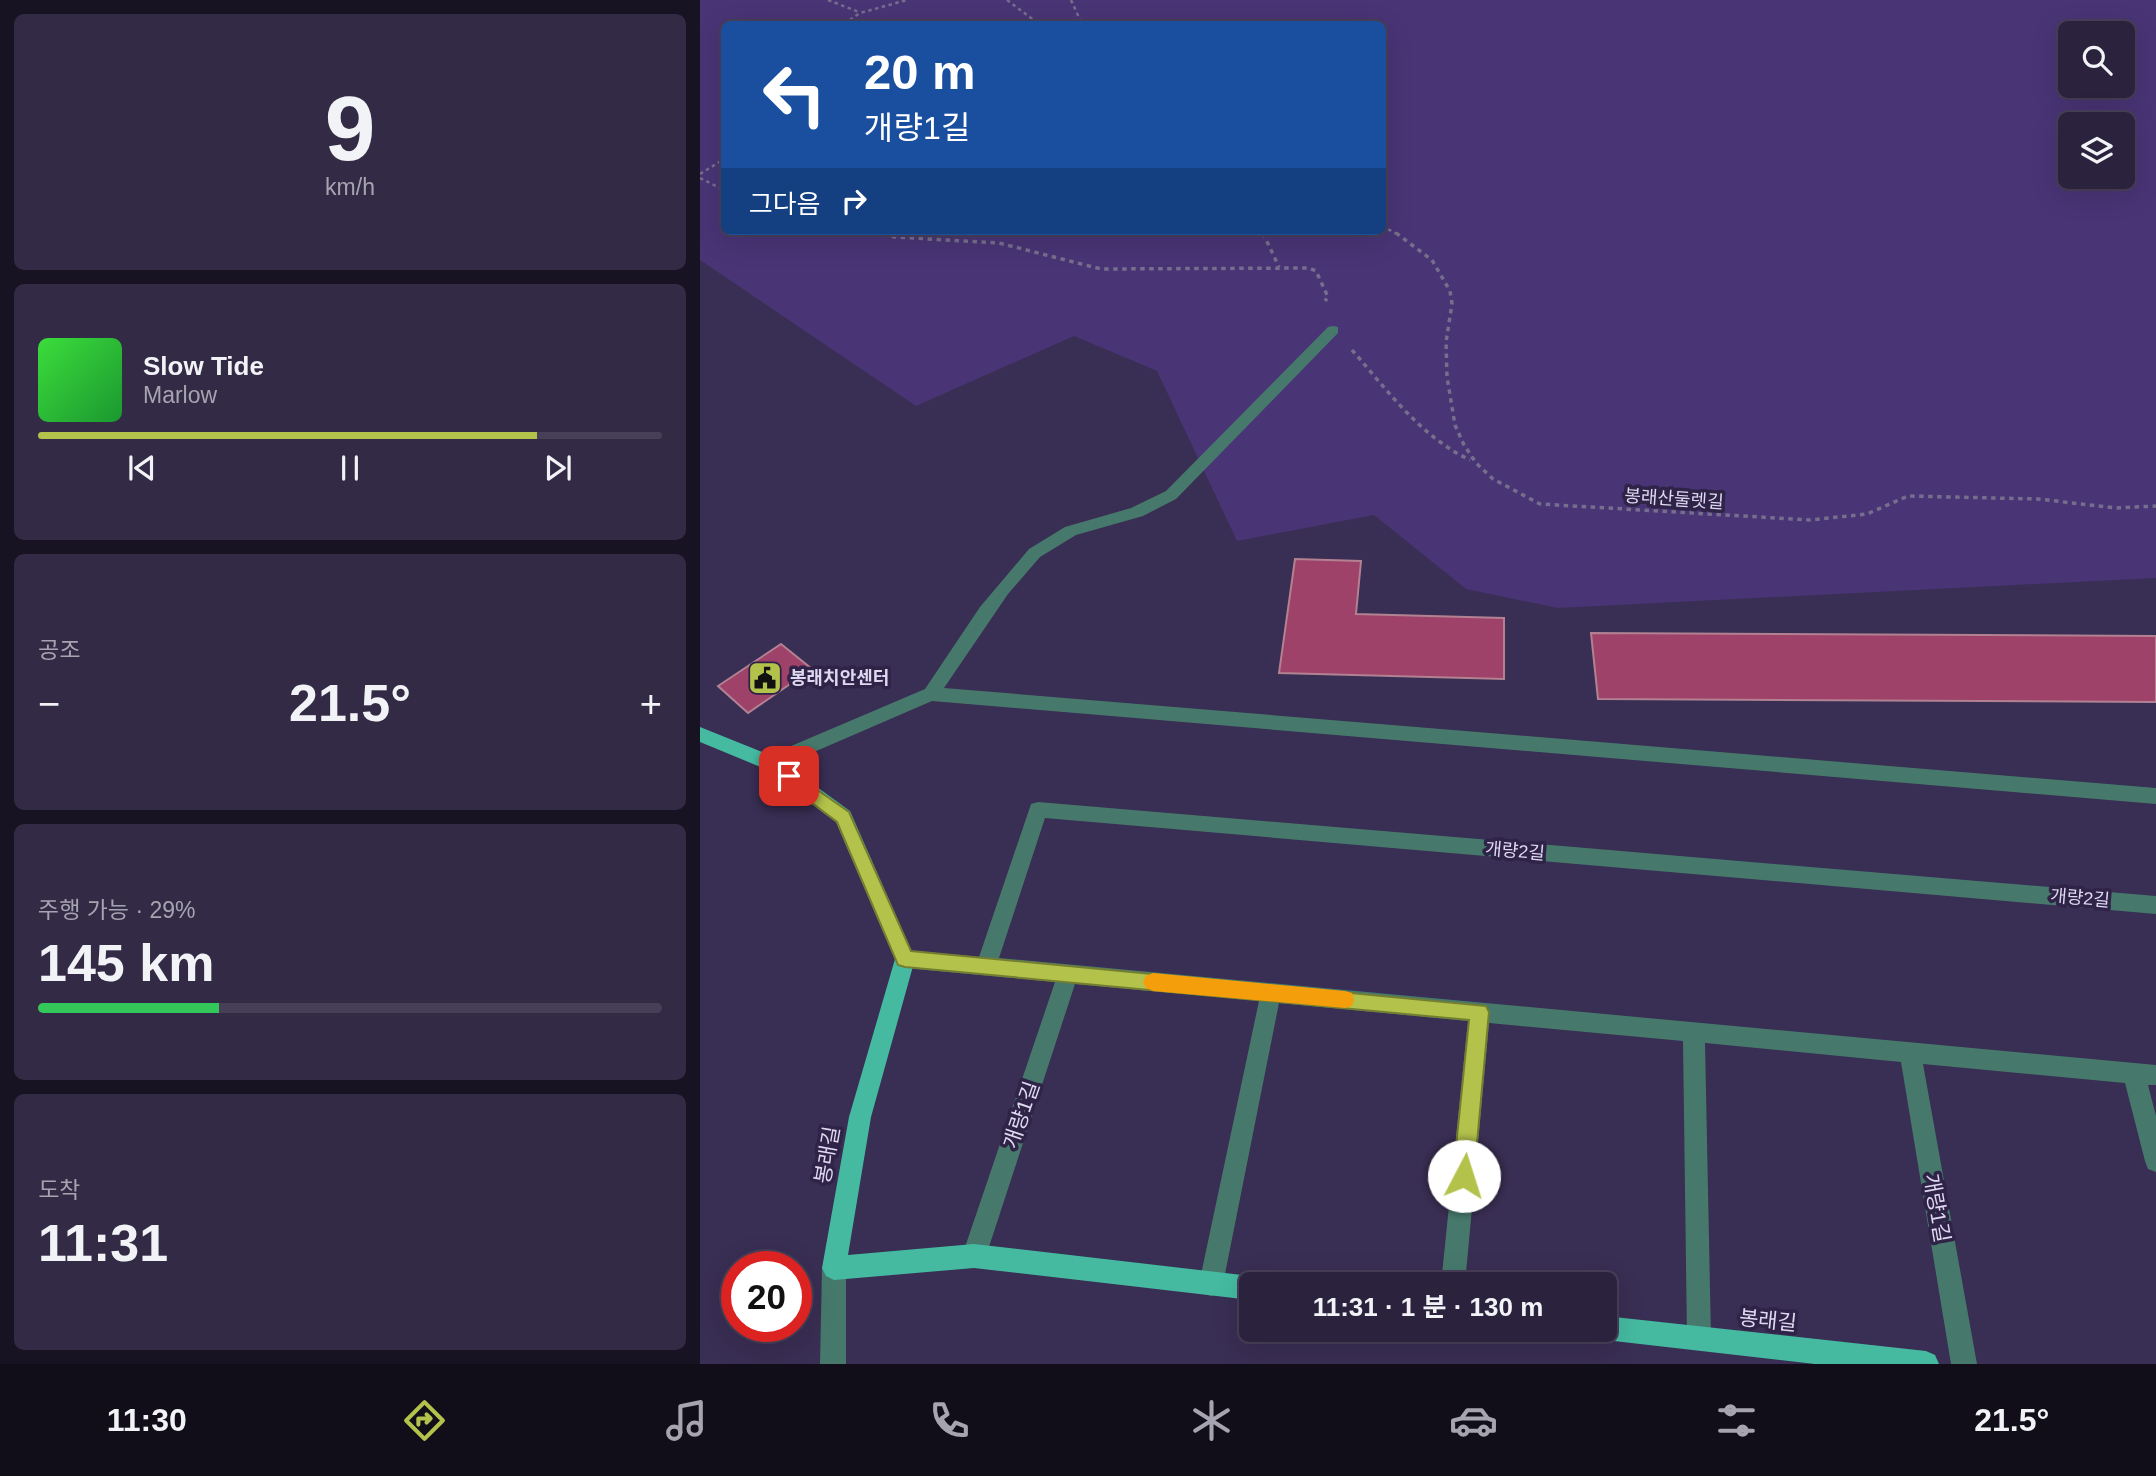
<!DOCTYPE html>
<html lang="ko">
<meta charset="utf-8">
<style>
body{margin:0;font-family:Arial,"Noto Sans KR",sans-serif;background:#332a45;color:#f1f3f6;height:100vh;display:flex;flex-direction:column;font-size:26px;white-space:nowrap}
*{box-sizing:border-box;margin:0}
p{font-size:23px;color:#a6a4b0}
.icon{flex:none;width:38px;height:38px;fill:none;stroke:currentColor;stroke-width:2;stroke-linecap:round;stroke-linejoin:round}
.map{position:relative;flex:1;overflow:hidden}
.drawer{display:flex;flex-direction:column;gap:14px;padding:14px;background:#181322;width:700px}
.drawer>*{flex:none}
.banner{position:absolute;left:21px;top:21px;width:665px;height:214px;border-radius:10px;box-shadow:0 7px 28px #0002,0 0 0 2px #473f58;background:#1a4fa0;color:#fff;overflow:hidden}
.tools{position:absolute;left:1358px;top:21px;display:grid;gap:14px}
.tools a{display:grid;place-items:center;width:77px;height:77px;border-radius:10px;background:#2b223e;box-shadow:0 7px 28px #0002,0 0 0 2px #473f58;font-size:35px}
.speed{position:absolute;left:21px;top:1251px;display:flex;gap:14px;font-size:35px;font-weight:700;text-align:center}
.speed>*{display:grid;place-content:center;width:91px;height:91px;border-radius:50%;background:#2b223e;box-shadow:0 7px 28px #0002,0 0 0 2px #473f58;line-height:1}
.speed .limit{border:10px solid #d22;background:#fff;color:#111}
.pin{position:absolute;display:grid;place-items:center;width:60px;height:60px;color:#fff;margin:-30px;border-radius:14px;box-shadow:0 4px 10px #0006}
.me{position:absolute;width:77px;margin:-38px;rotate:5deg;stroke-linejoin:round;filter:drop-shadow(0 0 5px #0008)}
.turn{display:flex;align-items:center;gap:24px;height:147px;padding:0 28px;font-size:32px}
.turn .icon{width:91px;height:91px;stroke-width:2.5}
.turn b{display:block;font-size:49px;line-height:60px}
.then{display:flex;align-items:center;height:66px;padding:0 28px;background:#0003;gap:14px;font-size:26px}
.big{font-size:52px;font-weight:700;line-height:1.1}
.drawer .widget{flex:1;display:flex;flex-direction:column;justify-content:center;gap:10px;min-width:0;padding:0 24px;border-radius:10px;background:#332a45}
.drawer .dial{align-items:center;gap:0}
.dial b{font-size:91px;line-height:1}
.song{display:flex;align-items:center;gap:21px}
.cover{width:84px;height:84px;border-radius:10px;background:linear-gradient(135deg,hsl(120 70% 55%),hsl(130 70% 35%))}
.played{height:7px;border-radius:4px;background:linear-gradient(90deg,#b3c24b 80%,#473f58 80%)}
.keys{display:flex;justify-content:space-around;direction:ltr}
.heat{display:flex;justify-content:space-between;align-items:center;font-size:38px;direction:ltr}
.charge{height:10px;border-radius:5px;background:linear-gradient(90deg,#34c759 29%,#473f58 0)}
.trip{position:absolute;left:539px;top:1272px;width:378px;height:70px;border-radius:10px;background:#2b223e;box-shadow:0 7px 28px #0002,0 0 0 2px #473f58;font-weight:700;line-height:70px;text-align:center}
.menu{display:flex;height:112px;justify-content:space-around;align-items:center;background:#110e19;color:#a6a4b0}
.menu .icon{width:49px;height:49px}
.menu .on{color:#b3c24b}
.menu b{font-size:32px;color:#f1f3f6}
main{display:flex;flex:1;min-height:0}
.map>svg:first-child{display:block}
.green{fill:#493475;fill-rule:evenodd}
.building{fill:#9e4269;stroke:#b28192;stroke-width:2}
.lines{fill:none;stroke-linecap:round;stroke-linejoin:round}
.path-far1{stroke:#766e8d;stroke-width:2.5;stroke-dasharray:3.5 3.5;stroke-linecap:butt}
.path{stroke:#766e8d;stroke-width:3.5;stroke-dasharray:4.5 4.5;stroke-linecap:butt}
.minor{fill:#46796c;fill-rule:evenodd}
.major{fill:#45baa1;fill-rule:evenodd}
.route{fill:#b3c24b;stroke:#747e31;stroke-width:2}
.slow{fill:#f59e0b}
.labels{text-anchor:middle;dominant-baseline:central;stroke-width:7;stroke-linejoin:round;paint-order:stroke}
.street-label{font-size:18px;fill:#ded9f0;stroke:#2f2448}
.poi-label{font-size:18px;font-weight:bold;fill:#ded9f0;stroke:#2f2448;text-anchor:start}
.near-street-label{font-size:21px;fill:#ded9f0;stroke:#2f2448}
</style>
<main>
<section class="drawer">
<div class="widget dial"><b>9</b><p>km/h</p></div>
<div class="widget">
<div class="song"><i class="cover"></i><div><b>Slow Tide</b><p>Marlow</p></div></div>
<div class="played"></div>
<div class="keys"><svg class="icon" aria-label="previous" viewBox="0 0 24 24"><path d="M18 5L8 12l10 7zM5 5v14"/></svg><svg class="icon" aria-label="pause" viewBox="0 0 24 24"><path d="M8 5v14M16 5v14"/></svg><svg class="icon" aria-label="next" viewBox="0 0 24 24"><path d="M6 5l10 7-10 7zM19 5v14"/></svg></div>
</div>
<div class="widget"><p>공조</p>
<div class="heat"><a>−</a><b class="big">21.5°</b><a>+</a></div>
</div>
<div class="widget"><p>주행 가능 · 29%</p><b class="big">145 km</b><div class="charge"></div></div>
<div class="widget"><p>도착</p><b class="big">11:31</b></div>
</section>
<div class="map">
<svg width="1456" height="1364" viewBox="0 0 1456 1364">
<rect width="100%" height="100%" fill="#392e53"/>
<path class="green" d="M0,0h1456v578l-598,30 -92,-19 -92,-74 -137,26 -80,-170 -83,-35 -158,70 -216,-146zM24,24h658v207h-658zM1370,33h53v53h-53zM1370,124h53v53h-53z"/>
<g class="building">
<polygon points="595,559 661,561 656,614 804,618 804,679 579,673"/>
<polygon points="891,633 1456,636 1456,702 898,699"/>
<polygon points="81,644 112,669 48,713 18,686"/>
</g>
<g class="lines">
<g class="path-far1">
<polyline points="128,0 159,12"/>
<polyline points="307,0 339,24"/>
<polyline points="371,0 382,24"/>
<polyline points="144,24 160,13 207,0"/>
<polyline points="0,174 24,159"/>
<polyline points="0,178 24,190"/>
<polyline points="682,226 699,235"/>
<polyline points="165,231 183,235"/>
<polyline points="562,231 564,235"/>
</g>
<g class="path">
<polyline points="174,233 195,237 299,243 401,269 609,268 616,271 628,297 625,301"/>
<polyline points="563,233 579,267"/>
<polyline points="696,233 732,260 750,291 752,304 746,342 747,377 755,425 764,445 776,463 793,479 840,504 1110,520 1167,514 1208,496 1338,499 1416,508 1456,506"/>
<path d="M652,350c35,40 69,87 118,110"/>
</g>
<g class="minor">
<polygon points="633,326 638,327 638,333 476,499 443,516 376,535 340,557 308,594 244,688 1456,788 1456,804 232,701 77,768 70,770 63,768 61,763 63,758 225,689 280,607 329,549 365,527 431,508 466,491 628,327"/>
<polygon points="338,802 1456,896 1456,914 345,818 299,958 1456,1065 1456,1085 1448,1085 1456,1116 1456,1172 1448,1169 1445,1161 1425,1083 1223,1064 1277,1364 1251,1364 1201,1062 1005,1043 1011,1338 1008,1347 999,1350 990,1347 987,1338 983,1041 789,1023 765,1284 741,1284 768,1021 579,1003 523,1284 520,1293 511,1296 502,1293 499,1284 559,1001 375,984 286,1256 282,1264 274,1268 266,1264 262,1256 355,982 205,968 198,966 195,959 198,952 205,950 279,957 329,810 331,804"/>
<polygon points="134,1256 142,1260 146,1268 146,1364 120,1364 122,1268 126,1260"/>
</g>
<g class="major">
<polygon points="0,727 77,758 150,811 215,959 171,1117 148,1255 274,1244 551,1276 560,1279 562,1284 551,1284 551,1300 274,1268 134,1280 126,1276 122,1268 149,1117 195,959 136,822 63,768 0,742"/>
<polygon points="905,1316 1226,1351 1235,1355 1239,1364 1115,1364 905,1340 896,1337 894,1330 905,1330"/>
</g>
</g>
<polygon class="route" points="89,770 149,812 211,951 786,1006 789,1012 774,1176 771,1183 764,1186 756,1183 753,1176 769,1020 205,967 198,965 137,822 83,781 80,776 83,772"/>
<polygon class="slow" points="453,973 645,991 652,993 654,1000 652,1006 645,1008 453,991 446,988 443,982 446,976"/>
<defs>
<g id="civic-square" transform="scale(1.75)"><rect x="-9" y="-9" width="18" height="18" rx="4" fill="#b3c24b" stroke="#2f2448"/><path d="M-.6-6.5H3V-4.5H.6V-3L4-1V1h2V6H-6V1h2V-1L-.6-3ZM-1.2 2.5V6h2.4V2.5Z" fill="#111"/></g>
</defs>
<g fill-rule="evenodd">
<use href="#civic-square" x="65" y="678"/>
</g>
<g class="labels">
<g class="street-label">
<text transform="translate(974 499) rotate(4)">봉래산둘렛길</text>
<text transform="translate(815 851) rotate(5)">개량2길</text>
<text transform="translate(1380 898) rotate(5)">개량2길</text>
</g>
<g class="poi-label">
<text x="90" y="678">봉래치안센터</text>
</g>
<g class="near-street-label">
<text transform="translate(321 1115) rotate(-71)">개량1길</text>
<text transform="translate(127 1155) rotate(-80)">봉래길</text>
<text transform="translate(1237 1208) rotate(80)">개량1길</text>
<text transform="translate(1068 1320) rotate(6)">봉래길</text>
</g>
</g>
</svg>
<div class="tools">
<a><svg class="icon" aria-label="search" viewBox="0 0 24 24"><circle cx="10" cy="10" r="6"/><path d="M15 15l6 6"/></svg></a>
<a><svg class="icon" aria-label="layers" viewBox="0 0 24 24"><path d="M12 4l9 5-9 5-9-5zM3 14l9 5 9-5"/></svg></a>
</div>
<div class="speed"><div class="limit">20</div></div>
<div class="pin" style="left:89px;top:776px;background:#d93025"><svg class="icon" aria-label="arrive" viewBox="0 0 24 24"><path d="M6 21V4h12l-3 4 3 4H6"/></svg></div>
<svg class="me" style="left:764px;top:1176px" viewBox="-20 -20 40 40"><circle r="19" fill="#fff"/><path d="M0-13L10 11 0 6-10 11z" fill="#b3c24b"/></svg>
<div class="trip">11:31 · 1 분 · 130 m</div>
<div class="banner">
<div class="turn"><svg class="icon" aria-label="left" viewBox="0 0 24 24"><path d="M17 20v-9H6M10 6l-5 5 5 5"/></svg><div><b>20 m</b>개량1길</div></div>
<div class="then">그다음<svg class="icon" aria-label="right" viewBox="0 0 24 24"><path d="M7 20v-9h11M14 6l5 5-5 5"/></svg></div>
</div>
</div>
</main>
<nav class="menu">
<b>11:30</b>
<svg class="icon on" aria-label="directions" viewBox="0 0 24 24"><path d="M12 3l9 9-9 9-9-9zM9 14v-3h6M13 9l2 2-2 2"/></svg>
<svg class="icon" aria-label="music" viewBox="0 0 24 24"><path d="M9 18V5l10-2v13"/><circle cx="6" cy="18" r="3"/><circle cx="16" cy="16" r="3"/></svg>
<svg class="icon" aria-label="phone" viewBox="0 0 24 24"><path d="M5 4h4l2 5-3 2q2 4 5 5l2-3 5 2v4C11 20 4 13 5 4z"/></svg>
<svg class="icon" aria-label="climate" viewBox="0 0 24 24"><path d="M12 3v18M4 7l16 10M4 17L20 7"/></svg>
<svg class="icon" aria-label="car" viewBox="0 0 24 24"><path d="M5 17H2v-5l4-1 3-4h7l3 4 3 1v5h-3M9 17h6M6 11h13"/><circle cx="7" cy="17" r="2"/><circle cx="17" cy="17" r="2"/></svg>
<svg class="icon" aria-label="filters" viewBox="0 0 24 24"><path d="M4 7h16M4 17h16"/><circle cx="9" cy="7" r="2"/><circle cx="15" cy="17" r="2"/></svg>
<b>21.5°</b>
</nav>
